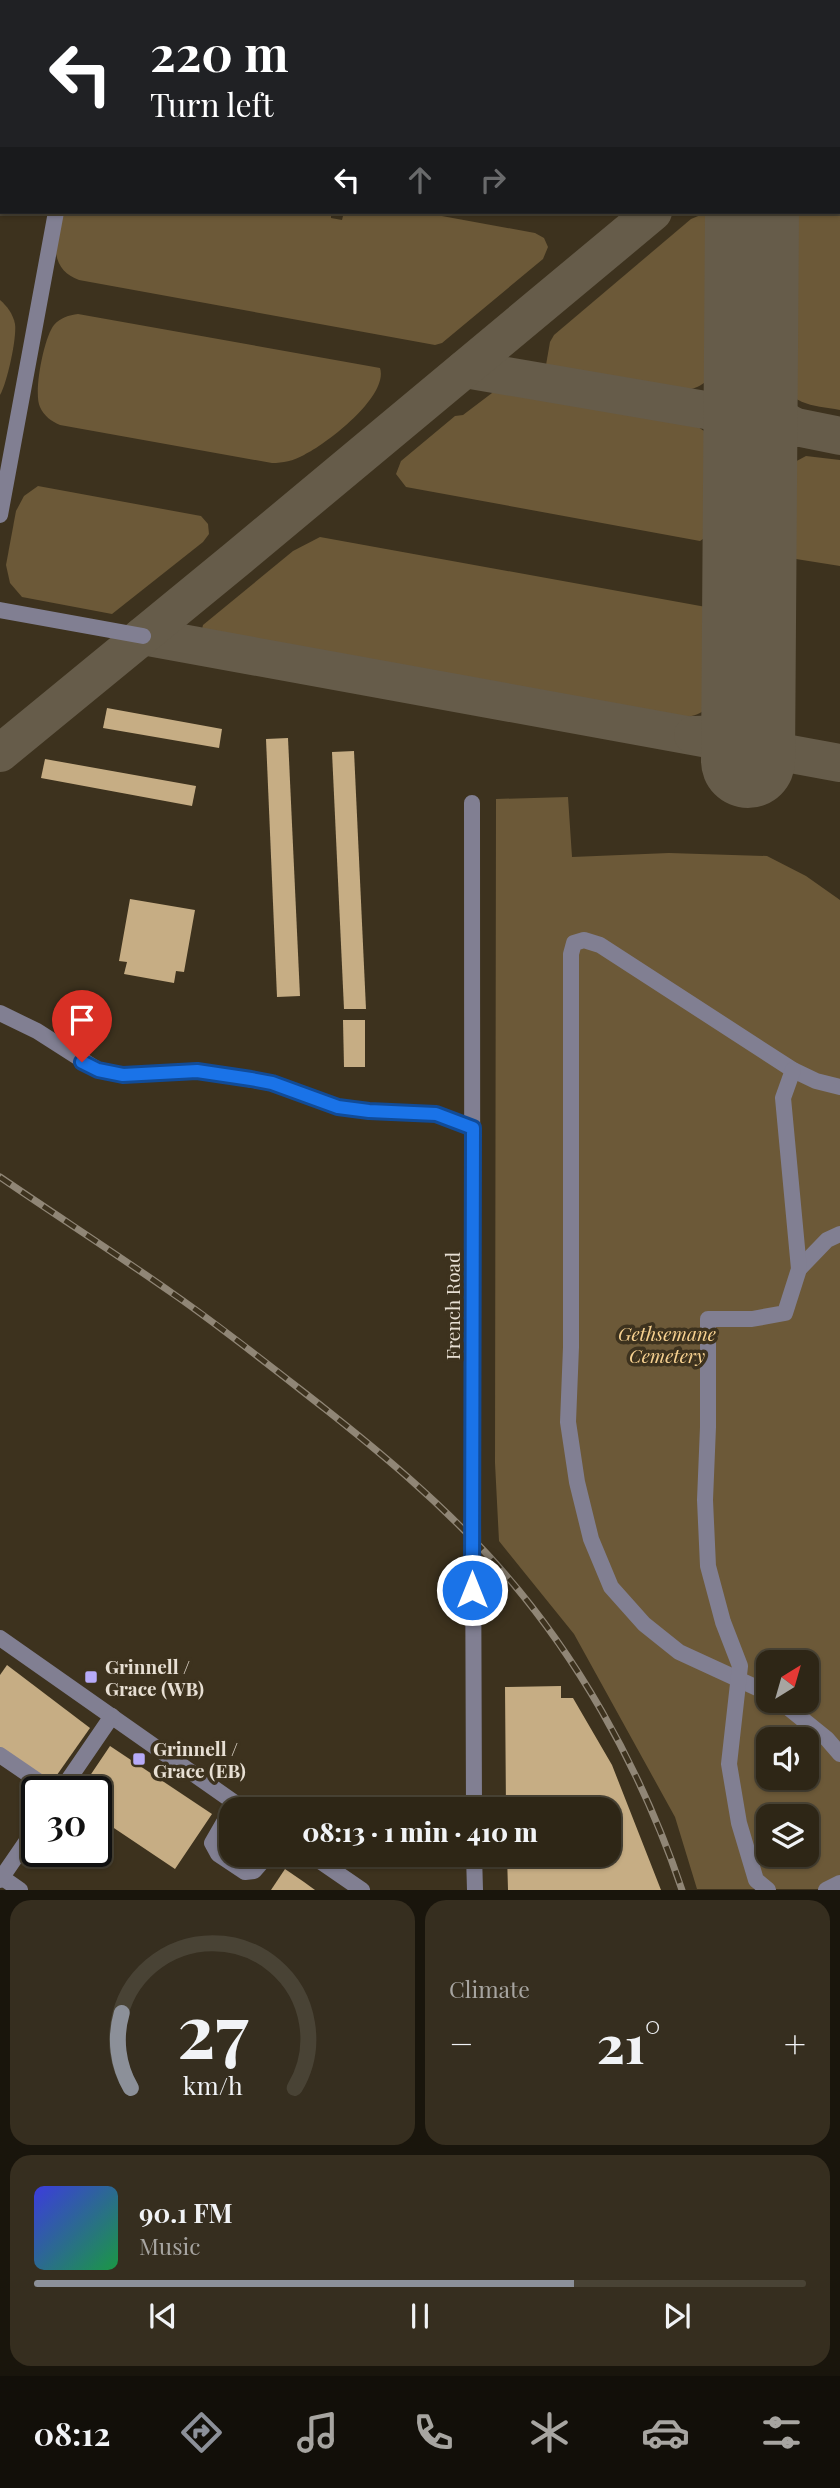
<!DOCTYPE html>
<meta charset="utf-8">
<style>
body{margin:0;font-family:"Playfair Display",serif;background:#362e1f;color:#f1f3f6;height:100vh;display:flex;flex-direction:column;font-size:26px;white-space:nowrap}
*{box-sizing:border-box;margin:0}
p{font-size:23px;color:#a7a5a1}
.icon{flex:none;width:38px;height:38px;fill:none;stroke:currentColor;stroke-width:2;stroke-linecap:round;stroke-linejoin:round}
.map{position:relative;height:1890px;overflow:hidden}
.side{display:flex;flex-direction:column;gap:10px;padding:10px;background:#19150c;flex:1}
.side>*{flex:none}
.banner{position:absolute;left:0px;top:0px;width:840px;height:214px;box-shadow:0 2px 5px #0004,0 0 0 2px #494335;background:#202124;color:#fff;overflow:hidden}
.needle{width:46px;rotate:37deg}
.tools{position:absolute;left:756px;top:1650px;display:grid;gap:14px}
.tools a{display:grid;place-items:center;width:63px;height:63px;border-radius:14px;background:#2e2616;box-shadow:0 2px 5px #0004,0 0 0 2px #494335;font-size:35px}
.speed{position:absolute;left:21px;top:1776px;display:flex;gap:14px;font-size:35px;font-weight:700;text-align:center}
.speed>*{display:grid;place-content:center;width:91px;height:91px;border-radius:50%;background:#2e2616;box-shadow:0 2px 5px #0004,0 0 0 2px #494335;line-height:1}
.speed .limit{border:4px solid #111;border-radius:10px;background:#fff;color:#111}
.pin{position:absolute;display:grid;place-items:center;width:60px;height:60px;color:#fff;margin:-72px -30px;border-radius:50% 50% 50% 0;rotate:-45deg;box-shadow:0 0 7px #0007}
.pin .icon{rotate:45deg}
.me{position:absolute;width:77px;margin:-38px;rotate:0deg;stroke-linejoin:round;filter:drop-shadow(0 0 5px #0008)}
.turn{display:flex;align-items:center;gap:24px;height:147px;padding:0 35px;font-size:32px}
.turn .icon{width:91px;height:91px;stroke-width:2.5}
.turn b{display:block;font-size:49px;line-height:60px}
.lanes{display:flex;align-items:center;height:66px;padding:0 35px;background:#0003;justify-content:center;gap:35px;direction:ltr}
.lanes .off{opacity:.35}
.big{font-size:52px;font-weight:800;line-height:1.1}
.side .widget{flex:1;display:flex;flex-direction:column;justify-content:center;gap:10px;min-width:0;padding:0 24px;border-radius:21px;background:#362e1f}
.side .dial{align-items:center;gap:0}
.dial svg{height:182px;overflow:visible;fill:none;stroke:#494335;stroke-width:7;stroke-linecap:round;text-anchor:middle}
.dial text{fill:#f1f3f6;stroke:none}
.song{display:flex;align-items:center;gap:21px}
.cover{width:84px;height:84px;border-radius:10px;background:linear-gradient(135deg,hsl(240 70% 55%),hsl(140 70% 35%))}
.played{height:7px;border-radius:4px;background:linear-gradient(90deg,#8c9099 70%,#494335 70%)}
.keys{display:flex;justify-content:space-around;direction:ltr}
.heat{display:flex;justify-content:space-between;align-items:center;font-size:38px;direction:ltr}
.side .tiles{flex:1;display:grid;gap:10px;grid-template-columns:1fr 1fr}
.widget:last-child{grid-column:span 2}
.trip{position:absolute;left:219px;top:1797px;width:402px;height:70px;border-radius:21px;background:#2e2616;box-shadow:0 2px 5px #0004,0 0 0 2px #494335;font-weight:800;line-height:70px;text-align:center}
.menu{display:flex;height:112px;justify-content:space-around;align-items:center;background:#120f09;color:#a7a5a1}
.menu .icon{width:49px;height:49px}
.menu .selected{color:#8c9099}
.menu b{font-size:32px;color:#f1f3f6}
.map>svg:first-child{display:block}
.green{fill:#6c5938;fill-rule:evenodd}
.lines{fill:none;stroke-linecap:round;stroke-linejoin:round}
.taxiway{stroke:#665c4a;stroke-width:38}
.runway{stroke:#665c4a;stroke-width:94}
.building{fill:#c6ad84}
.minor{stroke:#817f92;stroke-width:16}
.rail-casing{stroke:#908676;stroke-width:7}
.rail{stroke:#3d321e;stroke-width:4.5;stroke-dasharray:13;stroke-linecap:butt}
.route-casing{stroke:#114b97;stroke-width:18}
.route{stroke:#1a73e8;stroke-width:12}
.poi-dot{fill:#b7abf8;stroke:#3d321e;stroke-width:2.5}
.labels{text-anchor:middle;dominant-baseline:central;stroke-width:7;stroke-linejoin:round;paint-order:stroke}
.street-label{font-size:19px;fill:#e7dfd3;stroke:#3d321e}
.park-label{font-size:19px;font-style:italic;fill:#f7d190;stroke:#3d321e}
.poi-label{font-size:19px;font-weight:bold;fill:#e7dfd3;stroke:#3d321e;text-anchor:start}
</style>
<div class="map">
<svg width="840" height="1890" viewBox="0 0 840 1890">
<rect width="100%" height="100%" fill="#3d321e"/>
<g class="green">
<path d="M840,94v316c-27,-5 -56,-4 -57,-39v-159h55z"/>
<path d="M62,212h269v6l11,2 2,-8h76l115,21 9,5 4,9 -5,12 -101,84 -7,2 -356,-65c-13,-5 -21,-13 -23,-27z"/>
<path d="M703,214l10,4 5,8 -3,138c-5,20 -19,27 -38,26l-131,-25 4,-23 4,-7 137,-116z"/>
<path d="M0,300c7,6 13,14 15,24 2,14 -8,59 -15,71z"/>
<path d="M78,314l302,54c9,28 -53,76 -76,87 -11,6 -21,8 -32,8l-212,-38c-9,-4 -16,-9 -20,-18 -7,-14 4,-70 14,-82 6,-7 15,-10 24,-11z"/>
<path d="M496,390l198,35c9,4 16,10 20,20 6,17 2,64 2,85l-16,11 -294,-54 -10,-13 5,-13 54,-45 8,-1z"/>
<polygon points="806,456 840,460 840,566 796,559 781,538 783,478 791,464"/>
<polygon points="38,486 201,516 208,524 209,534 203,542 112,614 22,597 10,583 6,565 16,511 24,496"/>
<path d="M320,537l397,72 -1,79c-3,20 -17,30 -37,29l-477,-88 1,-4 90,-74z"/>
<path d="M568,797l4,60 97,-4 98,3 39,20 34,24v989h-143l-22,-72 -101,-183 -75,-93 -4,-78 1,-664zM768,1662h39v39h-39zM768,1740h39v38h-39zM768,1816h39v39h-39z"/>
</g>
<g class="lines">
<g class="taxiway">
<polyline points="753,0 753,2"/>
<polyline points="838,58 840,56"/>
<path d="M752,342c2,37 10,69 45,86"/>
<polyline points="465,369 752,418 840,436"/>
<polyline points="143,636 840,763"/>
<path d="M693,735c26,0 44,-7 55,-31"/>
<polyline points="0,753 239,557 653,212"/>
</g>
<g class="runway">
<polyline points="753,2 753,0"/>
<polyline points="748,761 752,212"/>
</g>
</g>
<g class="building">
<polygon points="107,708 222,729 219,748 103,728"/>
<polygon points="288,738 300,996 277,997 266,739"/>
<polygon points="354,751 366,1009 344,1009 332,752"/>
<polygon points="45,759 196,786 192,806 41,778"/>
<polygon points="130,899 195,910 184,972 176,971 174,983 124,974 127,962 119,961"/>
<polygon points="343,1020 365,1020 365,1067 344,1067"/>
<polygon points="7,1665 90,1728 52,1782 0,1747 0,1675"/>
<polygon points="561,1686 561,1698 573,1698 612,1765 661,1890 508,1890 507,1855 609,1855 609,1810 506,1810 505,1687"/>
<polygon points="110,1746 212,1814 175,1869 96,1816 96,1792 79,1792"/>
<polygon points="285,1869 304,1882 315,1890 271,1890"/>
</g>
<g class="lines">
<g class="minor">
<polyline points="50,0 60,2"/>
<polyline points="219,2 220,0"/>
<polyline points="451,2 453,0"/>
<polyline points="470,2 472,0"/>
<polyline points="515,2 516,0"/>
<polyline points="0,111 2,111"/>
<polyline points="0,515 56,212"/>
<polyline points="0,610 143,636"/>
<path d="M472,803c1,336 -1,671 2,1007"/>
<polyline points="0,1013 37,1031 98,1070 123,1075 197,1071 231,1076 272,1083 338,1107 369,1111 436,1114 473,1128"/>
<polyline points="799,1269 827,1240 840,1234"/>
<polyline points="0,1638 245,1810"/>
<polyline points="768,1693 679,1652 644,1624 611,1587 591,1539 577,1482 568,1422 571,1347 571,954 574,943 584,940 600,945 793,1070 816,1081 840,1087"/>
<polyline points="780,1701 827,1739 840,1754"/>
<polyline points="0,1755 54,1792"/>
<polyline points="60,1792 112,1716"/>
<polyline points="235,1803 212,1843 218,1854 245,1872 254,1871 268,1855"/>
<polyline points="311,1855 362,1890"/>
<polyline points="474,1855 475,1890"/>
<polyline points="0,1876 20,1890"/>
<polyline points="0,1880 37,1826"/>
<polyline points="768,1890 756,1880 739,1823 729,1764 740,1666 723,1622 708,1566 705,1500 708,1427 708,1319 752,1319 785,1313 799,1269 783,1098 793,1070"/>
<polyline points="826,1890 840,1883"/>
</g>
<g class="rail-casing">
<path id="rail" d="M0,1177c57,39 115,76 172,116 52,36 102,76 152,115 57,45 112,91 162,145 88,94 155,215 196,337"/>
</g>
<use href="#rail" class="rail"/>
</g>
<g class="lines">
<g class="route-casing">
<polyline id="route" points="82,1062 98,1070 123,1075 197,1071 251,1079 272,1083 338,1107 369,1111 436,1114 473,1128 472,1590"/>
</g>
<use href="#route" class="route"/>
</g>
<g class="poi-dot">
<rect x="84" y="1670" width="14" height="14" rx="3.5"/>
<rect x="132" y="1752" width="14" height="14" rx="3.5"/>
</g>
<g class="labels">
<g class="street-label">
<text transform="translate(452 1306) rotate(-90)">French Road</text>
</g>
<g class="park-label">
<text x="667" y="1333">Gethsemane<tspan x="667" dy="22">Cemetery</tspan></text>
</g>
<g class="poi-label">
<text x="105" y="1666">Grinnell /<tspan x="105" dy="22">Grace (WB)</tspan></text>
<text x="153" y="1748">Grinnell /<tspan x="153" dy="22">Grace (EB)</tspan></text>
</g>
</g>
</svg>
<div class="tools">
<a><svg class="needle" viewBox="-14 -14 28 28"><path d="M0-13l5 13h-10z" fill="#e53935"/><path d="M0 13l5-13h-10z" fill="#a7a5a1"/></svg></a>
<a><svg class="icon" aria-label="sound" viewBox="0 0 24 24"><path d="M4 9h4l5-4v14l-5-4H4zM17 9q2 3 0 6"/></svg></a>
<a><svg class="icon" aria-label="layers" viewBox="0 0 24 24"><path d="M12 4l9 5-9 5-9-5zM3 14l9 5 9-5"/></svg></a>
</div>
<div class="speed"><div class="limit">30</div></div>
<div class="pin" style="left:82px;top:1062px;background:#d93025"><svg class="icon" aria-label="arrive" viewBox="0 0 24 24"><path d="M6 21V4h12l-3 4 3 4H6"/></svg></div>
<svg class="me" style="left:472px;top:1590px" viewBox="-20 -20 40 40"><circle r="17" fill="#1a73e8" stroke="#fff" stroke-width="3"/><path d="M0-11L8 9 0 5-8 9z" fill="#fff"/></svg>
<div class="trip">08:13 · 1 min · 410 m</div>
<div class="banner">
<div class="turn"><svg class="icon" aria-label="left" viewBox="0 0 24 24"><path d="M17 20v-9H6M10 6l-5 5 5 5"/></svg><div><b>220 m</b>Turn left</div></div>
<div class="lanes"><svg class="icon" aria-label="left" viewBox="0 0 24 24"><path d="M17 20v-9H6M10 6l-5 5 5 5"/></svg><svg class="icon off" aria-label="ahead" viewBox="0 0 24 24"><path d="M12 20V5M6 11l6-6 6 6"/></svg><svg class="icon off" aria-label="right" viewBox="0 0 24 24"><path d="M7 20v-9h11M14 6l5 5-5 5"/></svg></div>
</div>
</div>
<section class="side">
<div class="tiles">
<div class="widget dial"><svg viewBox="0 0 100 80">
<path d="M14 69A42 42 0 1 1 86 69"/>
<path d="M14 69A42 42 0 0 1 10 36" stroke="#8c9099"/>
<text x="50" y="56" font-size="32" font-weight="700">27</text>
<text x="50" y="72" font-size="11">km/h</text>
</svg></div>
<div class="widget"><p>Climate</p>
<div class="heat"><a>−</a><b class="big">21°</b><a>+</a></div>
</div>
<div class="widget">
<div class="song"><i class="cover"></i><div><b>90.1 FM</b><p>Music</p></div></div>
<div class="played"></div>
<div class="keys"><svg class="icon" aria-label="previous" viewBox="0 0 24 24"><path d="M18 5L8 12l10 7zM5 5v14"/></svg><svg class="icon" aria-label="pause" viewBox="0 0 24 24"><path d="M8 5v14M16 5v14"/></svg><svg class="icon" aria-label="next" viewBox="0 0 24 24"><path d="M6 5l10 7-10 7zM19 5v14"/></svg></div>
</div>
</div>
</section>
<nav class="menu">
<b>08:12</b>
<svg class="icon selected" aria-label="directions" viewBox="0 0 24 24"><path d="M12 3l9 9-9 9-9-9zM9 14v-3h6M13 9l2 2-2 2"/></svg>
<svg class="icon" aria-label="music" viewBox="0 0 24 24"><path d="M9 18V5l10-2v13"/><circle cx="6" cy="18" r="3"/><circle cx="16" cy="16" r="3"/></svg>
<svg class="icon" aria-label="phone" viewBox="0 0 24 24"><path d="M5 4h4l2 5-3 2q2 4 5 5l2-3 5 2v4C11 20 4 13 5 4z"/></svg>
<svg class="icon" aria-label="climate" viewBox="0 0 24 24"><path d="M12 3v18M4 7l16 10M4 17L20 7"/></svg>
<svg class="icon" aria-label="car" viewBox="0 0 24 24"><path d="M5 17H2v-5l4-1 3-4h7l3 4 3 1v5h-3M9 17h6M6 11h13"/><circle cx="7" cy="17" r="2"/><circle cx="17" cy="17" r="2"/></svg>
<svg class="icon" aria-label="filters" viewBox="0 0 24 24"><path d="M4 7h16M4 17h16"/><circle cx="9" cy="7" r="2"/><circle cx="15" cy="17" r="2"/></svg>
</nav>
